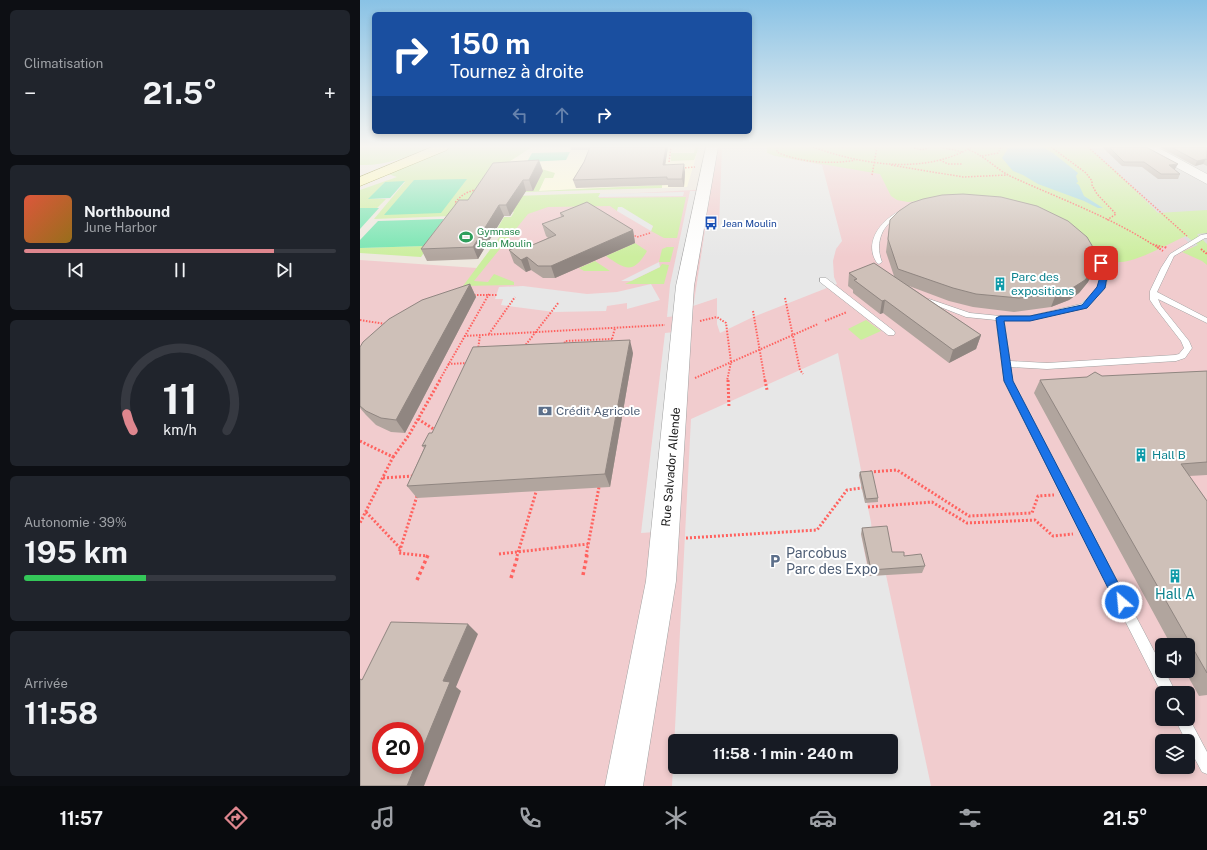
<!DOCTYPE html>
<html lang="fr">
<meta charset="utf-8">
<style>
body{margin:0;font-family:"Public Sans",sans-serif;background:#20242c;color:#f1f3f6;height:100vh;display:flex;flex-direction:column;font-size:15px;white-space:nowrap}
*{box-sizing:border-box;margin:0}
p{font-size:13px;color:#9ea1a6}
.icon{flex:none;width:22px;height:22px;fill:none;stroke:currentColor;stroke-width:2;stroke-linecap:round;stroke-linejoin:round}
.map{position:relative;flex:1;overflow:hidden}
.drawer{display:flex;flex-direction:column;gap:10px;padding:10px;background:#0d0f14;width:360px}
.drawer>*{flex:none}
.banner{position:absolute;left:12px;top:12px;width:380px;height:122px;border-radius:6px;box-shadow:0 2px 6px #0003;background:#1a4fa0;color:#fff;overflow:hidden}
.controls{position:absolute;left:795px;top:638px;display:grid;gap:8px}
.controls a{display:grid;place-items:center;width:40px;height:40px;border-radius:6px;background:#171b24;box-shadow:0 2px 6px #0003;font-size:20px}
.speed{position:absolute;left:12px;top:722px;display:flex;gap:8px;font-size:20px;font-weight:700;text-align:center}
.speed>*{display:grid;place-content:center;width:52px;height:52px;border-radius:50%;background:#171b24;box-shadow:0 2px 6px #0003;line-height:1}
.speed .limit{border:6px solid #d22;background:#fff;color:#111}
.pin{position:absolute;display:grid;place-items:center;width:34px;height:34px;color:#fff;margin:-17px;border-radius:8px;box-shadow:0 2px 6px #0006}
.me{position:absolute;width:44px;margin:-22px;rotate:333deg;stroke-linejoin:round;filter:drop-shadow(0 0 3px #0008)}
.turn{display:flex;align-items:center;gap:14px;height:84px;padding:0 12px;font-size:18px}
.turn .icon{width:52px;height:52px;stroke-width:2.5}
.turn b{display:block;font-size:28px;line-height:34px}
.lanes{display:flex;align-items:center;height:38px;padding:0 12px;background:#0003;justify-content:center;gap:20px;direction:ltr}
.lanes .off{opacity:.35}
.big{font-size:30px;font-weight:700;line-height:1.1}
.drawer .tile{flex:1;display:flex;flex-direction:column;justify-content:center;gap:6px;min-width:0;padding:0 14px;border-radius:6px;background:#20242c}
.drawer .dial{align-items:center;gap:0}
.dial svg{height:104px;overflow:visible;fill:none;stroke:#363941;stroke-width:7;stroke-linecap:round;text-anchor:middle}
.dial text{fill:#f1f3f6;stroke:none}
.song{display:flex;align-items:center;gap:12px}
.cover{width:48px;height:48px;border-radius:6px;background:linear-gradient(135deg,hsl(10 70% 55%),hsl(40 70% 35%))}
.played{height:4px;border-radius:2px;background:linear-gradient(90deg,#de868e 80%,#363941 80%)}
.keys{display:flex;justify-content:space-around;direction:ltr}
.heat{display:flex;justify-content:space-between;align-items:center;font-size:22px;direction:ltr}
.charge{height:6px;border-radius:3px;background:linear-gradient(90deg,#34c759 39%,#363941 0)}
.trip{position:absolute;left:308px;top:734px;width:230px;height:40px;border-radius:6px;background:#171b24;box-shadow:0 2px 6px #0003;font-weight:700;line-height:40px;text-align:center}
.tab-bar{display:flex;height:64px;justify-content:space-around;align-items:center;background:#090b0e;color:#9ea1a6}
.tab-bar .icon{width:28px;height:28px}
.tab-bar .active{color:#de868e}
.tab-bar b{font-size:18px;color:#f1f3f6}
main{display:flex;flex:1;min-height:0}
.map>svg:first-child{display:block}
.residential{fill:#d9d8d8}
.commercial{fill:#f1ccce;fill-rule:evenodd}
.education{fill:#fffcd7}
.grass{fill:#ccee9f}
.pitch{fill:#75e5b0}
.parking{fill:#e7e7e7;fill-rule:evenodd}
.water{fill:#9bd6e0}
.lines{fill:none;stroke-linecap:round;stroke-linejoin:round}
.service-casing{stroke:#a2a2a2;stroke-width:1}
.tertiary-casing{stroke:#a2a2a2;stroke-width:1}
.secondary-casing{stroke:#717400;stroke-width:1}
.path-far3{stroke:#ff625f;stroke-width:1.5;stroke-dasharray:1.5 1.5;stroke-linecap:butt}
.path-far2{stroke:#ff625f;stroke-width:2;stroke-dasharray:1.5 1.5;stroke-linecap:butt}
.path-far1{stroke:#ff625f;stroke-width:3;stroke-dasharray:2 2;stroke-linecap:butt}
.path{stroke:#ff625f;stroke-width:3.5;stroke-dasharray:3 3;stroke-linecap:butt}
.service{fill:#fff;fill-rule:evenodd}
.tertiary{fill:#fff;fill-rule:evenodd}
.secondary{fill:#fffcac;fill-rule:evenodd}
.wall{fill:#b1a59e}
.shaded-wall{fill:#908681}
.building{fill:#cec0b8;stroke:#908681;fill-rule:evenodd}
.route{fill:#1a73e8;stroke:#114b97}
.labels{text-anchor:middle;dominant-baseline:central;stroke-width:4;stroke-linejoin:round;paint-order:stroke}
.far-transit-label{font-size:10px;fill:#164399;stroke:#fff;text-anchor:start}
.far-leisure-label{font-size:10px;fill:#27864d;stroke:#fff;text-anchor:start}
.culture-label{font-size:12px;fill:#0d838f;stroke:#fff;text-anchor:start}
.service-label{font-size:12px;fill:#4e5e75;stroke:#fff;text-anchor:start}
.street-label{font-size:12px;fill:#1b1b1b;stroke:#fff}
.near-service-label{font-size:14px;fill:#4e5e75;stroke:#fff;text-anchor:start}
.near-culture-label{font-size:14px;fill:#0d838f;stroke:#fff}
</style>
<main>
<section class="drawer">
<div class="tile"><p>Climatisation</p>
<div class="heat"><a>−</a><b class="big">21.5°</b><a>+</a></div>
</div>
<div class="tile">
<div class="song"><i class="cover"></i><div><b>Northbound</b><p>June Harbor</p></div></div>
<div class="played"></div>
<div class="keys"><svg class="icon" aria-label="previous" viewBox="0 0 24 24"><path d="M18 5L8 12l10 7zM5 5v14"/></svg><svg class="icon" aria-label="pause" viewBox="0 0 24 24"><path d="M8 5v14M16 5v14"/></svg><svg class="icon" aria-label="next" viewBox="0 0 24 24"><path d="M6 5l10 7-10 7zM19 5v14"/></svg></div>
</div>
<div class="tile dial"><svg viewBox="0 0 100 80">
<path d="M14 69A42 42 0 1 1 86 69"/>
<path d="M14 69A42 42 0 0 1 9 56" stroke="#de868e"/>
<text x="50" y="56" font-size="32" font-weight="700">11</text>
<text x="50" y="72" font-size="11">km/h</text>
</svg></div>
<div class="tile"><p>Autonomie · 39%</p><b class="big">195 km</b><div class="charge"></div></div>
<div class="tile"><p>Arrivée</p><b class="big">11:58</b></div>
</section>
<div class="map">
<svg width="847" height="786" viewBox="0 0 847 786">
<rect width="100%" height="100%" fill="#eee8df"/>
<polygon class="residential" points="651,147 847,147 847,261"/>
<path class="commercial" d="M350,147h301l165,83 31,31v525h-847v-526l117,8 51,-69 183,-10zM802,645h26v26h-26zM802,693h26v26h-26zM21,731h34v34h-34zM315,741h216v26h-216zM802,741h26v26h-26z"/>
<polygon class="education" points="113,147 339,147 327,187 302,188 302,185 179,191"/>
<g class="grass">
<path d="M0,147h71c-24,10 -45,19 -71,18z"/>
<polygon points="87,147 172,147 132,173 155,196 240,193 239,198 326,197 317,238 304,238 291,231 293,226 259,207 257,211 250,206 188,207 168,214 114,281 128,282 134,274 154,282 154,285 103,286 141,235 133,236 144,217 151,217 154,212 91,216 14,219 45,182 25,182 9,199 26,199 17,208 0,208 0,190 37,177 25,173"/>
<polygon points="335,147 339,147 334,160 311,161 311,153 334,153"/>
<path d="M407,147h321l28,24 42,42 49,-3v23l-10,1 10,10v21l-5,-4 -20,-9 16,-7 -12,-9c-18,8 -59,32 -76,25 -8,-3 -14,-11 -20,-16l-153,-46 -29,3 -11,-2 -6,-4 -11,-22 -105,-18 -8,-3z"/>
<polygon points="154,161 195,173 193,178 185,178 179,191 302,185 302,188 164,192 182,171 137,173"/>
<path d="M275,243l12,8c-14,24 -22,18 -41,5z"/>
<polygon points="70,244 61,257 0,253 0,248 65,246"/>
<polygon points="307,247 314,247 310,262 299,262 302,249"/>
<polygon points="235,261 250,271 224,271 219,268"/>
<polygon points="302,264 309,265 304,284 265,284 300,267"/>
<polygon points="506,320 521,331 501,340 488,329"/>
</g>
<g class="pitch">
<polygon points="210,152 206,160 167,162 172,153"/>
<polygon points="107,179 81,213 24,215 54,180"/>
<polygon points="45,181 30,198 8,199 25,182"/>
<polygon points="0,208 19,208 0,229"/>
<polygon points="84,219 65,246 0,248 0,240 18,221"/>
</g>
<g class="parking">
<polygon points="362,147 407,147 407,153 415,156 462,165 482,241 476,249 473,261 474,277 477,284 393,317 360,333 357,324 357,298 333,306 334,302 345,230 359,225"/>
<polygon points="330,191 339,191 317,316 307,317 310,285"/>
<polygon points="324,192 323,196 238,197 240,194"/>
<polygon points="258,207 262,207 293,226 291,231 257,211"/>
<polygon points="299,262 300,267 271,281 261,281"/>
<polygon points="291,284 300,300 267,309 267,303 247,306 246,311 194,312 141,305 143,299 135,299 139,287 163,286 227,294 257,292"/>
<polygon points="315,332 295,532 281,533 305,333"/>
<path d="M478,353l24,122 -3,1 6,26 2,1 4,19 1,11 -11,1 8,42 17,-1 45,211h-259l19,-367zM315,741h216v26h-216z"/>
</g>
<polygon class="water" points="649,147 682,147 693,153 718,173 716,176 718,182 716,183 719,185 724,196 743,208 738,208 724,201 678,184 663,175 653,171 642,158"/>
<g class="lines">
<g class="service-casing">
<g id="service">
<path d="M545,209l2,1v2c-16,7 -27,16 -28,35 0,5 1,10 3,15l-3,2 -2,-1c-15,-22 7,-47 28,-54z"/>
<polygon points="847,234 847,238 845,238 814,256 797,292 847,318 847,323 798,299 801,306 829,341 832,348 825,358 816,361 687,369 651,367 652,381 802,666 802,671 805,671 816,693 802,694 644,381 636,320 606,317 565,301 569,299 610,313 640,316 670,316 721,304 738,287 740,277 738,263 724,246 727,244 729,245 744,263 748,277 745,288 727,308 670,320 644,320 650,361 687,363 815,355 819,354 824,348 821,341 794,306 790,300 790,291 801,268 810,254 841,235"/>
<polygon points="460,278 466,278 534,331 535,333 534,335 528,335 460,282"/>
<polygon points="828,716 847,752 847,774 842,772 828,746 828,741 826,741 815,719 828,719"/>
</g>
</g>
<g class="tertiary-casing">
<g id="tertiary">
<polygon points="346,147 358,147 334,286 316,581 283,786 245,786 286,581 316,286"/>
<polygon points="782,147 797,147 847,174 847,184 784,150"/>
</g>
</g>
<g class="secondary-casing">
<polygon id="secondary" points="72,147 89,147 87,150 0,186 0,177"/>
</g>
<g class="path-far3">
<path d="M417,147v5c21,10 55,13 78,8"/>
<path d="M453,147c50,18 111,28 159,0"/>
<polyline points="479,147 489,147"/>
<polyline points="551,147 562,150 570,147"/>
<polyline points="580,147 603,152"/>
<polyline points="691,147 726,173 732,181 732,185 737,194 756,214 747,220"/>
<polyline points="728,147 827,236"/>
<path d="M609,150c16,6 27,19 41,26 48,22 98,40 142,68"/>
<polyline points="622,156 638,153 641,147"/>
<polyline points="580,160 588,164 603,164"/>
<polyline points="309,162 311,147"/>
<polyline points="531,165 603,177 647,175"/>
<polyline points="322,168 335,167"/>
<polyline points="512,175 517,147"/>
<path d="M97,208l-2,-5c5,-7 11,-11 20,-13v3"/>
<polyline points="272,234 277,237 290,233"/>
<polyline points="799,248 792,244 807,248"/>
</g>
<g class="path-far2">
<polyline points="797,247 803,251"/>
<polyline points="805,247 807,248"/>
<polyline points="841,249 847,254"/>
<polyline points="111,295 137,295"/>
<polyline points="425,298 440,370 443,374"/>
<polyline points="393,311 405,381"/>
<polyline points="0,320 25,324"/>
<polyline points="340,321 357,317 366,323 371,362 367,381"/>
<polyline points="465,321 487,312"/>
<polyline points="129,334 155,297"/>
<polyline points="104,336 305,325"/>
<polyline points="252,339 255,328"/>
<polyline points="204,346 205,341 252,339"/>
<polyline points="164,347 199,302"/>
<polyline points="118,350 120,335"/>
<polyline points="88,364 109,363"/>
<polyline points="335,378 458,324"/>
<polyline points="79,381 129,294"/>
</g>
<g class="path-far1">
<polyline points="368,380 369,408"/>
<polyline points="405,380 407,390"/>
<polyline points="58,419 75,430"/>
<polyline points="0,441 33,457 0,523"/>
<polyline points="33,457 49,435 80,380"/>
<polyline points="510,472 537,470 609,516 672,513 678,496 694,495"/>
<polyline points="23,478 53,476"/>
<polyline points="57,496 39,553 67,556"/>
<polyline points="508,507 572,502 607,523 675,520 693,536 713,534"/>
<polyline points="6,512 41,549"/>
<polyline points="326,538 457,530 487,490 502,488"/>
<polyline points="139,554 228,544"/>
<polyline points="157,556 176,492"/>
<polyline points="226,556 239,487"/>
</g>
<g class="path">
<polyline points="223,575 227,555"/>
<polyline points="151,578 158,555"/>
<polyline points="57,580 68,555"/>
</g>
<use href="#service" class="service"/>
<use href="#tertiary" class="tertiary"/>
<use href="#secondary" class="secondary"/>
</g>
<g class="wall">
<polygon points="210,147 308,147 305,164 325,172 324,187 308,187 308,185 216,188 213,180 224,162 229,150 211,150"/>
<polygon points="742,147 786,147 815,169 814,169 820,174 818,179 798,179 782,167 762,166"/>
<polygon points="800,147 847,147 847,166 843,164 835,166"/>
<polygon points="183,171 173,191 166,191 150,216 144,216 118,259 67,261 61,249 108,200"/>
<polygon points="200,213 273,230 275,243 195,278 183,278 171,270 166,272 154,263 149,250 170,246 188,238 186,236 182,224 201,217"/>
<polygon points="530,220 734,269 728,282 719,293 709,300 691,307 654,312 613,307 589,301 549,286 621,335 616,349 589,363 523,313 520,314 493,293 493,290 488,286 489,273 534,276 526,252"/>
<polygon points="110,284 116,297 45,433 31,432 16,425 6,415 0,408 0,347"/>
<polygon points="273,353 250,487 57,498 47,486 64,448 62,446 72,433"/>
<polygon points="847,371 847,475 829,476 847,501 847,695 839,696 825,671 828,671 828,645 811,645 674,393 680,380"/>
<polygon points="500,472 518,498 518,502 505,503 499,475"/>
<polygon points="502,528 532,552 544,556 565,566 562,573 510,576 501,534"/>
</g>
<g class="shaded-wall">
<polygon points="306,147 308,147 304,173 303,165"/>
<polygon points="846,159 843,164 835,166 837,161"/>
<polygon points="179,160 183,171 173,191 169,180"/>
<polygon points="324,164 325,172 324,187 322,179"/>
<polygon points="818,164 815,169 806,170 809,165"/>
<polygon points="163,180 166,191 150,216 146,205"/>
<polygon points="139,205 144,216 118,259 113,247"/>
<polygon points="273,230 275,243 195,278 191,266"/>
<polygon points="167,257 171,270 166,272 161,260"/>
<polygon points="734,269 728,282 719,293 709,300 691,307 696,294"/>
<polygon points="110,284 116,297 45,433 36,420"/>
<polygon points="525,300 523,313 520,314 522,301"/>
<polygon points="621,335 616,349 589,363 593,350"/>
<polygon points="270,340 273,353 250,487 245,474"/>
<polygon points="108,624 118,634 96,687 101,691 64,786 47,786 83,681"/>
</g>
<g class="building">
<polygon points="230,147 306,147 303,165 324,164 322,179 307,179 307,177 213,180 224,162"/>
<polygon points="749,147 786,147 818,164 809,165 820,174 801,174 784,162 764,162"/>
<polygon points="811,147 847,147 847,160 846,159 837,161"/>
<polygon points="179,160 169,180 163,180 146,205 139,205 113,247 61,249 99,200 108,200 133,163"/>
<polygon points="603,194 641,197 677,206 708,221 727,237 734,249 736,262 734,269 725,280 714,287 696,294 659,298 616,294 593,288 538,269 528,239 530,220 539,211 551,203 563,199 582,195"/>
<polygon points="227,202 273,230 191,266 178,266 167,257 161,260 149,250 167,243 170,246 196,235 182,224 204,216 200,213"/>
<polygon points="514,263 621,335 593,350 525,300 522,301 494,280 497,279 489,273"/>
<polygon points="110,284 36,420 21,418 6,411 0,406 0,347 3,342 29,319 62,300"/>
<polygon points="270,340 245,474 47,486 66,445 62,446 69,433 72,433 113,347"/>
<polygon points="847,371 847,462 821,464 847,501 847,673 680,380 727,377 735,372 742,376"/>
<polygon points="512,471 518,498 506,499 500,472"/>
<polygon points="527,526 532,552 544,552 544,556 561,554 565,566 511,570 502,528"/>
<path d="M31,622l77,2 -25,57 7,1 -43,104h-47v-107l2,1zM21,731h34v34h-34z"/>
</g>
<linearGradient id="sky" x2="0" y2="1"><stop stop-color="#89c2e5"/><stop offset="0.57" stop-color="#f7f5f1"/><stop offset="1" stop-color="#f7f5f1" stop-opacity="0"/></linearGradient>
<rect width="847" height="257" fill="url(#sky)"/>
<polygon class="route" points="738,262 744,263 747,277 745,288 727,308 670,321 644,321 653,381 766,598 768,602 766,606 762,608 757,606 644,381 636,318 640,316 670,316 722,305 737,287 740,277"/>
<defs>
<g id="bus-bare" transform="scale(1.08)"><path d="M-5-6H5V4H4V6H2V4H-2V6H-4V4H-5ZM-3.5-4V0h7V-4ZM-3.5 1.2v1.5H-2V1.2ZM2 1.2v1.5H3.5V1.2Z" fill="#1a4fb4" stroke="#fff" stroke-width="2.5" paint-order="stroke"/></g>
<g id="stadium-bare" transform="scale(1.08)"><path d="M0-5a6.5 5 0 1 0 0 10a6.5 5 0 1 0 0-10ZM-3.5-1.8h7v3.6h-7Z" fill="#2e9e5b" stroke="#fff" stroke-width="2.5" paint-order="stroke"/></g>
<g id="building-bare" transform="scale(1.08)"><path d="M-4-6H4V6H1V3H-1V6H-4ZM-2.5-4.3h1.7v1.8h-1.7ZM.8-4.3h1.7v1.8H.8ZM-2.5-1h1.7V.8h-1.7ZM.8-1h1.7V.8H.8Z" fill="#0f9aa8" stroke="#fff" stroke-width="2.5" paint-order="stroke"/></g>
<g id="bank-bare" transform="scale(1.08)"><path d="M-6-4H6V4H-6ZM0-2.3a2.3 2.3 0 1 0 0 4.6a2.3 2.3 0 1 0 0-4.6Z" fill="#5c6f8a" stroke="#fff" stroke-width="2.5" paint-order="stroke"/></g>
<g id="parking-bare" transform="scale(1.08)"><path d="M-3.5-5.5H1a3.5 3.5 0 0 1 0 7H-1V5.5H-3.5ZM-1-3.4V-.6H.8a1.4 1.4 0 0 0 0-2.8Z" fill="#5c6f8a" stroke="#fff" stroke-width="2.5" paint-order="stroke"/></g>
</defs>
<g fill-rule="evenodd">
<use href="#bus-bare" x="351" y="223"/>
<use href="#stadium-bare" x="106" y="237"/>
<use href="#building-bare" x="640" y="284"/>
<use href="#bank-bare" x="185" y="411"/>
<use href="#building-bare" x="781" y="455"/>
<use href="#parking-bare" x="415" y="561"/>
<use href="#building-bare" x="815" y="576"/>
</g>
<g class="labels">
<g class="far-transit-label">
<text x="362" y="223">Jean Moulin</text>
</g>
<g class="far-leisure-label">
<text x="117" y="231">Gymnase<tspan x="117" dy="12">Jean Moulin</tspan></text>
</g>
<g class="culture-label">
<text x="651" y="277">Parc des<tspan x="651" dy="14">expositions</tspan></text>
<text x="792" y="455">Hall B</text>
</g>
<g class="service-label">
<text x="196" y="411">Crédit Agricole</text>
</g>
<g class="street-label">
<text transform="translate(311 467) rotate(-85)">Rue Salvador Allende</text>
</g>
<g class="near-service-label">
<text x="426" y="553">Parcobus<tspan x="426" dy="16">Parc des Expo</tspan></text>
</g>
<g class="near-culture-label">
<text x="815" y="594">Hall A</text>
</g>
</g>
</svg>
<div class="controls">
<a><svg class="icon" aria-label="sound" viewBox="0 0 24 24"><path d="M4 9h4l5-4v14l-5-4H4zM17 9q2 3 0 6"/></svg></a>
<a><svg class="icon" aria-label="search" viewBox="0 0 24 24"><circle cx="10" cy="10" r="6"/><path d="M15 15l6 6"/></svg></a>
<a><svg class="icon" aria-label="layers" viewBox="0 0 24 24"><path d="M12 4l9 5-9 5-9-5zM3 14l9 5 9-5"/></svg></a>
</div>
<div class="speed"><div class="limit">20</div></div>
<div class="pin" style="left:741px;top:263px;background:#d93025"><svg class="icon" aria-label="arrive" viewBox="0 0 24 24"><path d="M6 21V4h12l-3 4 3 4H6"/></svg></div>
<svg class="me" style="left:762px;top:602px" viewBox="-20 -20 40 40"><circle r="17" fill="#1a73e8" stroke="#fff" stroke-width="3"/><path d="M0-11L8 9 0 5-8 9z" fill="#fff"/></svg>
<div class="trip">11:58 · 1 min · 240 m</div>
<div class="banner">
<div class="turn"><svg class="icon" aria-label="right" viewBox="0 0 24 24"><path d="M7 20v-9h11M14 6l5 5-5 5"/></svg><div><b>150 m</b>Tournez à droite</div></div>
<div class="lanes"><svg class="icon off" aria-label="left" viewBox="0 0 24 24"><path d="M17 20v-9H6M10 6l-5 5 5 5"/></svg><svg class="icon off" aria-label="ahead" viewBox="0 0 24 24"><path d="M12 20V5M6 11l6-6 6 6"/></svg><svg class="icon" aria-label="right" viewBox="0 0 24 24"><path d="M7 20v-9h11M14 6l5 5-5 5"/></svg></div>
</div>
</div>
</main>
<nav class="tab-bar">
<b>11:57</b>
<svg class="icon active" aria-label="directions" viewBox="0 0 24 24"><path d="M12 3l9 9-9 9-9-9zM9 14v-3h6M13 9l2 2-2 2"/></svg>
<svg class="icon" aria-label="music" viewBox="0 0 24 24"><path d="M9 18V5l10-2v13"/><circle cx="6" cy="18" r="3"/><circle cx="16" cy="16" r="3"/></svg>
<svg class="icon" aria-label="phone" viewBox="0 0 24 24"><path d="M5 4h4l2 5-3 2q2 4 5 5l2-3 5 2v4C11 20 4 13 5 4z"/></svg>
<svg class="icon" aria-label="climate" viewBox="0 0 24 24"><path d="M12 3v18M4 7l16 10M4 17L20 7"/></svg>
<svg class="icon" aria-label="car" viewBox="0 0 24 24"><path d="M5 17H2v-5l4-1 3-4h7l3 4 3 1v5h-3M9 17h6M6 11h13"/><circle cx="7" cy="17" r="2"/><circle cx="17" cy="17" r="2"/></svg>
<svg class="icon" aria-label="filters" viewBox="0 0 24 24"><path d="M4 7h16M4 17h16"/><circle cx="9" cy="7" r="2"/><circle cx="15" cy="17" r="2"/></svg>
<b>21.5°</b>
</nav>
